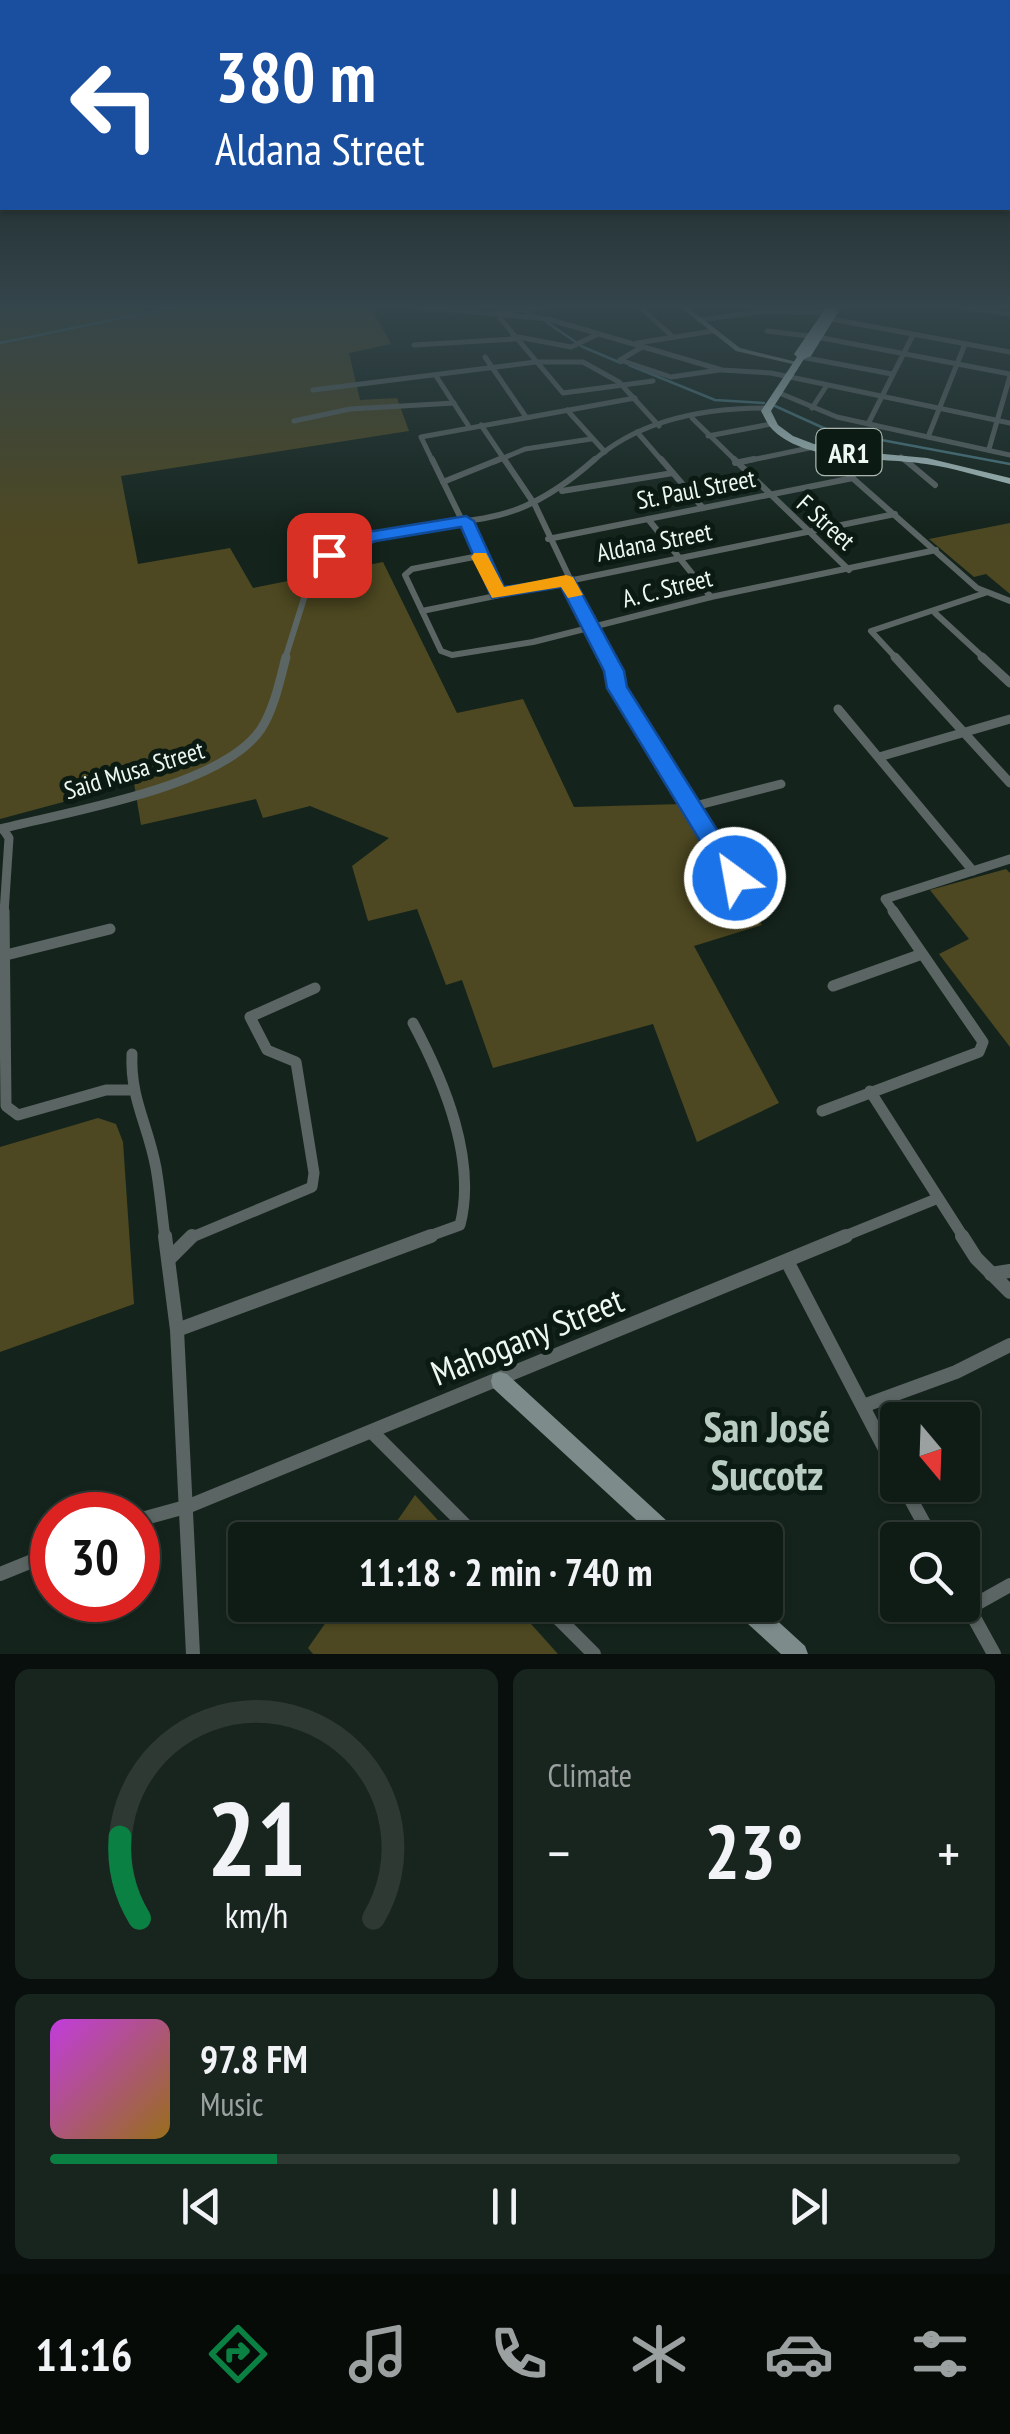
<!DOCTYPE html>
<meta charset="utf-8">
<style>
body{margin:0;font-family:"PT Sans Narrow",sans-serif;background:#18241e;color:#f1f3f6;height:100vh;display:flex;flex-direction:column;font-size:38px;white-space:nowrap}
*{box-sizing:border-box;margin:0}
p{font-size:32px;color:#9ba1a0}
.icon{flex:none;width:55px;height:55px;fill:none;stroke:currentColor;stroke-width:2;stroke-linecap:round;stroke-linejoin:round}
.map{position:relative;height:1654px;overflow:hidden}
.sheet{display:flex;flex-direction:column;gap:15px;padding:15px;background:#080f0c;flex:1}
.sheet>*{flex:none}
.guide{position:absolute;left:0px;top:0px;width:1010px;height:210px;box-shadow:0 2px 8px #0004,0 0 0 2px #2f3934;background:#1a4fa0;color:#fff;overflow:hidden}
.needle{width:65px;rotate:161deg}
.fabs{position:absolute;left:880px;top:1402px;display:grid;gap:20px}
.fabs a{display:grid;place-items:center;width:100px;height:100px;border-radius:10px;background:#0f1b15;box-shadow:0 2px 8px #0004,0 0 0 2px #2f3934;font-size:50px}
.speed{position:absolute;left:30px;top:1492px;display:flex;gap:20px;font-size:50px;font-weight:700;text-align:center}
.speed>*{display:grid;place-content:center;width:130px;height:130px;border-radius:50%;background:#0f1b15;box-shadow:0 2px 8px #0004,0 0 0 2px #2f3934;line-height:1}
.speed .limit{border:15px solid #d22;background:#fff;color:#111}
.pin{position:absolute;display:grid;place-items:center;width:85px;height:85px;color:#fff;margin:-42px;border-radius:20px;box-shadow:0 5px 15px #0006}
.me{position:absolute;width:110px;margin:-55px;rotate:328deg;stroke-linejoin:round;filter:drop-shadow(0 0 8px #0008)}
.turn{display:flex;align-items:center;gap:35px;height:210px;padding:0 50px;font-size:45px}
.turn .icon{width:130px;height:130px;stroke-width:2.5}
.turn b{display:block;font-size:70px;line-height:85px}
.big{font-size:75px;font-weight:700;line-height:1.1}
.sheet .card{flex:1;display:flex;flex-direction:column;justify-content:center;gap:15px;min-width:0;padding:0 35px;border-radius:15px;background:#18241e}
.sheet .dial{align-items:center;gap:0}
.dial svg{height:260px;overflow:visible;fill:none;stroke:#2f3934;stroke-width:7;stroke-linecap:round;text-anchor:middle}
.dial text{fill:#f1f3f6;stroke:none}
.song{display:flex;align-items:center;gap:30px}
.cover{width:120px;height:120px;border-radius:15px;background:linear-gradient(135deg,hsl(290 70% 55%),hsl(40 70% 35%))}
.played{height:10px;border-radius:5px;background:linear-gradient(90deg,#0b8043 25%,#2f3934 25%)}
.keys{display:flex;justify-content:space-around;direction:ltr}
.heat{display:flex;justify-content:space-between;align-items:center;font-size:55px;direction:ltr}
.sheet .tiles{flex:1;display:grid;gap:15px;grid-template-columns:1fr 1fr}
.card:last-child{grid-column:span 2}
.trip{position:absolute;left:228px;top:1522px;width:555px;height:100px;border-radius:10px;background:#0f1b15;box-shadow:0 2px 8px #0004,0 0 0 2px #2f3934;font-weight:700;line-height:100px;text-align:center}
.menu{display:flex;height:160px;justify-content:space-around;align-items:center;background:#060b08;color:#9ba1a0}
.menu .icon{width:70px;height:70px}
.menu .active{color:#0b8043}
.menu b{font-size:45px;color:#f1f3f6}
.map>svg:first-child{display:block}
.green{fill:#4d4821}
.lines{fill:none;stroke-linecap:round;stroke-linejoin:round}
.stream{stroke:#4b7983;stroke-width:2.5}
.street-far4{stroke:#5b6564;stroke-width:5}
.street-far3{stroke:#5b6564;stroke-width:6}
.street-far2{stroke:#5b6564;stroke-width:9}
.street-far1{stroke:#5b6564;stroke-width:11}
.street{stroke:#5b6564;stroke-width:14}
.secondary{fill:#7d8c8b;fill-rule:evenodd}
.highway{fill:#aec6c5;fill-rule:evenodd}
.route{fill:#1a73e8;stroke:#114b97;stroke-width:2.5}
.slow{fill:#f59e0b}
.labels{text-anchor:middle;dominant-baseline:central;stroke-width:10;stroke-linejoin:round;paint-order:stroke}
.far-street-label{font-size:25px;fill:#eef8f2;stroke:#0b1b13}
.shield{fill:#0b1b13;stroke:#aab6af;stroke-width:2.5}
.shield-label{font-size:28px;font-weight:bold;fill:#eef8f2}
.near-street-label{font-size:35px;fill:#eef8f2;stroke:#0b1b13}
.near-quarter-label{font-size:42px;font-weight:bold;fill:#b9cdc3;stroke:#0b1b13}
</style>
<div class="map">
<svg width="1010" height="1654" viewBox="0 0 1010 1654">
<rect width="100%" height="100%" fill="#14241c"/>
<g class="green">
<polygon points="0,306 370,306 391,344 349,353 360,400 397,398 409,431 121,476 138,564 230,548 253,588 383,562 457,713 523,699 574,807 683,804 762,925 694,946 779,1103 697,1142 653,1024 493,1068 462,980 446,985 417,909 368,921 352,866 389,838 310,806 263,818 256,799 141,825 134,783 0,819"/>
<polygon points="1010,523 1010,594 986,574 974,577 929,539"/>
<polygon points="1006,869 1010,873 1010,1047 939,954 969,939 930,890"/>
<polygon points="98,1118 116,1124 123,1142 134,1304 0,1352 0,1147"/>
<polygon points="415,1495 456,1540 384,1540"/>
<polygon points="338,1605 514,1605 558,1654 313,1654 308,1648"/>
</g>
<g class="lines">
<g class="stream">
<polyline points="492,306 510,309"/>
<polyline points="523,311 539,317"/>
<polyline points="545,321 583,347 621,363"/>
<polyline points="0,343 180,306"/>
<polyline points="629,365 715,400 764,403"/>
<polyline points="775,406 828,430 1010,464"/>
</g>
<g class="street-far4">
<polyline points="413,306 548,319 722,370 771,373 1010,423"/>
<polyline points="639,306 673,337"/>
<polyline points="960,306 1010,314"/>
<polyline points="495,313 546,306"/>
<polyline points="500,318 563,393 653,381"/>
<polyline points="826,318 1010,352"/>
<polyline points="699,320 766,311 831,313"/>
<polyline points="767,331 809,336"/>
<polyline points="513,336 571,347 598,334"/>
<polyline points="817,337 1010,374"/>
<polyline points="637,343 713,331"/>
<polyline points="414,345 515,339"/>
<polyline points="642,347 620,360 671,377 719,370"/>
<polyline points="485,357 526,417"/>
<polyline points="801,357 892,374"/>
<polyline points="436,376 468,425"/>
<polyline points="313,390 536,362 583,362 619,382 659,426"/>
<polyline points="777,392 837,417 1010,455"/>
<polyline points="812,408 827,385"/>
<polyline points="567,410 605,452"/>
<polyline points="692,418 737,462"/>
<polyline points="294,421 350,409 454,403"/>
<polyline points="868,424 913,335"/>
<polyline points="481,425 506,462"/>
<polyline points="637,432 663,462"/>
<polyline points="708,436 771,424"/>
<polyline points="928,437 965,344"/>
<polyline points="989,449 1010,376"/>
<polyline points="827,450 833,462"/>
<polyline points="901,457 907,462"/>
<polyline points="433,462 421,437 635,398"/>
<polyline points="494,462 525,449 591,439"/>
<path d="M592,462c46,-42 113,-54 174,-54"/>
<polyline points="742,462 814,447"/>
</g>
<g class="street-far3">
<polyline points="432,459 498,594"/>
<polyline points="504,459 535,505 608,659"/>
<polyline points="661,459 703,508"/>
<polyline points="734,459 849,570"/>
<polyline points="831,459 977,588 1010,601"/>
<polyline points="904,459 935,485"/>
<polyline points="735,463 754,459"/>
<polyline points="443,482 500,459"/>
<polyline points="562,491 673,473"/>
<polyline points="648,519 711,597"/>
<polyline points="548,539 853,478"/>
<polyline points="479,556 412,569 405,575 441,651 452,655 533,642 711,597 936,550"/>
<polyline points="422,611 895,514"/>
<polyline points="935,613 985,659"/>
<path d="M285,659l31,-99c19,-8 37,-19 57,-24 100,-24 135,0 222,-77"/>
<polyline points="897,659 871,631 985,593"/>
</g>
<g class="street-far2">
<polyline points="607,657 617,688 735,878"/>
<polyline points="895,657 1010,783"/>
<polyline points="982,657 1010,683"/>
<polyline points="838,709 973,871"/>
<polyline points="879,757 1010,719"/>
<polyline points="691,807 781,784"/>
<path d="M0,829c66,-17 223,-42 261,-100 13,-20 19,-49 25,-72"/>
<polyline points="3,829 9,838 4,913"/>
<polyline points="895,913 885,899 1010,859"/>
</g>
<g class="street-far1">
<polyline points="4,911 6,1106 18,1115 106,1090 130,1090"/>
<polyline points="6,955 110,929"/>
<polyline points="833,986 922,954"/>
<path d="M413,1023c31,58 64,136 47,202l-36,13"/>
<path d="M132,1054c-2,45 16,70 24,114 4,23 6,47 9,70"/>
<polyline points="870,1091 964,1238"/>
<polyline points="822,1111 979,1052 983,1042 893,911"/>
<polyline points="190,1238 312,1187 314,1173 296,1062 267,1050 250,1017 315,988"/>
<polyline points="840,1238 936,1199"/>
</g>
<g class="street">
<polyline points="165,1236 177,1330 193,1654"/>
<polyline points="962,1236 976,1258 1010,1292"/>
<polyline points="169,1259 192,1236"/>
<polyline points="787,1261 898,1474"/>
<polyline points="991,1274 1010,1271"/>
<polyline points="177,1330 431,1236"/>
<polyline points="863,1406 956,1372 1010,1345"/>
<polyline points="372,1432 480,1540"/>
<polyline points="903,1485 933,1540"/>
<polyline points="138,1520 189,1506 846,1236"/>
<polyline points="0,1574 52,1553"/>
<polyline points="962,1596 994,1654"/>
<polyline points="545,1605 594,1654"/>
<polyline points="969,1608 1010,1585"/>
</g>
<g class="secondary">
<polygon points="679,306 686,306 740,348 801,363 797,365 736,351"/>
<polygon points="500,1372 507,1374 680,1533 683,1540 658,1540 493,1388 491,1381 493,1374"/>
<polygon points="733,1605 760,1605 805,1646 808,1654 781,1654 736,1613"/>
</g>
<path class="highway" d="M827,306h15l-31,50 -7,3 -33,52 7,14 15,11 21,8 48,8 65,6 83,20v6c-28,-7 -56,-16 -84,-20 -45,-7 -118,-1 -152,-33 -6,-5 -9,-13 -13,-20l36,-54 -3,-3z"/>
</g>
<linearGradient id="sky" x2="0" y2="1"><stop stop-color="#0b140f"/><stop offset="0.57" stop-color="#34454b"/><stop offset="1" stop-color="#34454b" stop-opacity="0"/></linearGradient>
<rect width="1010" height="538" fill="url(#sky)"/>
<path class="route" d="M466,516l8,5 30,66 69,-10 51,94 3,16 116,184v14h-16l-120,-197 -3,-17 -43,-84 -69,11 -31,-71 -85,14c-18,5 -28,15 -47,19l-8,-5 47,-23z"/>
<polygon class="slow" points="474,553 486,553 504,587 566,575 573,577 583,595 568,598 561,587 492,598 471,557"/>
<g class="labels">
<g class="far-street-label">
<text transform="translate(696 489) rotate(-11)">St. Paul Street</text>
<text transform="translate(826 522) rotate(42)">F Street</text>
<text transform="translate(654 542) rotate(-11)">Aldana Street</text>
<text transform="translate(667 588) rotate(-14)">A. C. Street</text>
<text transform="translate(134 770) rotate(-17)">Said Musa Street</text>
</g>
<rect class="shield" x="816.5" y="429" width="65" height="46" rx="8"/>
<g class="shield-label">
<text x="849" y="452">AR1</text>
</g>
<g class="near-street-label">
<text transform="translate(527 1336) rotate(-22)">Mahogany Street</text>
</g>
<g class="near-quarter-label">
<text x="767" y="1426">San José<tspan x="767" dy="48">Succotz</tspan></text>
</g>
</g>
</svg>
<div class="fabs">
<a><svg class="needle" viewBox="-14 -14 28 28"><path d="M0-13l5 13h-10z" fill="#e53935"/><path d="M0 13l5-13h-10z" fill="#9ba1a0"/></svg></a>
<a><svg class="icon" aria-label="search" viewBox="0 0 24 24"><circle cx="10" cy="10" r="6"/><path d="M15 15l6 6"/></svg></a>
</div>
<div class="speed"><div class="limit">30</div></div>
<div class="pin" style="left:329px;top:555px;background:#d93025"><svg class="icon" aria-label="arrive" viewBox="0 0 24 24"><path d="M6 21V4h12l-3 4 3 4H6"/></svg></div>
<svg class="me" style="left:735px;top:878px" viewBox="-20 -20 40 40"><circle r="17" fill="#1a73e8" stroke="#fff" stroke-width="3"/><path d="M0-11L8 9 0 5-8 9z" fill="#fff"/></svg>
<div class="trip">11:18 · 2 min · 740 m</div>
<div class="guide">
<div class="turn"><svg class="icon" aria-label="left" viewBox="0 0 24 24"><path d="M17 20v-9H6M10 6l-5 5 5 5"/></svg><div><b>380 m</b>Aldana Street</div></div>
</div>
</div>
<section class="sheet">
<div class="tiles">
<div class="card dial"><svg viewBox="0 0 100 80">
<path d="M14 69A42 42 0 1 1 86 69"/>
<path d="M14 69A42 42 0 0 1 8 44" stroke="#0b8043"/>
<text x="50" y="56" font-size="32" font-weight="700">21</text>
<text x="50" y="72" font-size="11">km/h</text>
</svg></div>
<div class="card"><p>Climate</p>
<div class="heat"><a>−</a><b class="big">23°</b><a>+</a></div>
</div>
<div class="card">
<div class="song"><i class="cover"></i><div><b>97.8 FM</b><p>Music</p></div></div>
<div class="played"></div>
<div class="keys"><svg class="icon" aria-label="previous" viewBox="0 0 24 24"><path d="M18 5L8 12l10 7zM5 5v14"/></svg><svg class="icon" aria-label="pause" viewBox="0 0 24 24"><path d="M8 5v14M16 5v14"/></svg><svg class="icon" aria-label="next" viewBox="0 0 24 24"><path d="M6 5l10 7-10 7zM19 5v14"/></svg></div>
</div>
</div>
</section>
<nav class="menu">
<b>11:16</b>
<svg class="icon active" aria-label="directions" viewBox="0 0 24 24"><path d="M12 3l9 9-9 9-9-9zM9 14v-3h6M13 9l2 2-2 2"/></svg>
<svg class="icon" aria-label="music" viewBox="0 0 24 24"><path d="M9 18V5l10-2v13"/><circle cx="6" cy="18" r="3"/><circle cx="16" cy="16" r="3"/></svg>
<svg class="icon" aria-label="phone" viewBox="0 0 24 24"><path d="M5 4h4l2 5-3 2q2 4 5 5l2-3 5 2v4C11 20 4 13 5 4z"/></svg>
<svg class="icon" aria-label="climate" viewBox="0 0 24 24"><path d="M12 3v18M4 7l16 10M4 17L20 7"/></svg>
<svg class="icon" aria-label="car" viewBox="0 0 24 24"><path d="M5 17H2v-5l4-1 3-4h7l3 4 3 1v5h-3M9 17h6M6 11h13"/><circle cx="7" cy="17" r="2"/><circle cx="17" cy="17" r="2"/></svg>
<svg class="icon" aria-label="filters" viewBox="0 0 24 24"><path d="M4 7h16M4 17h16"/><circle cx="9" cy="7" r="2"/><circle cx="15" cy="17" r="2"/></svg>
</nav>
